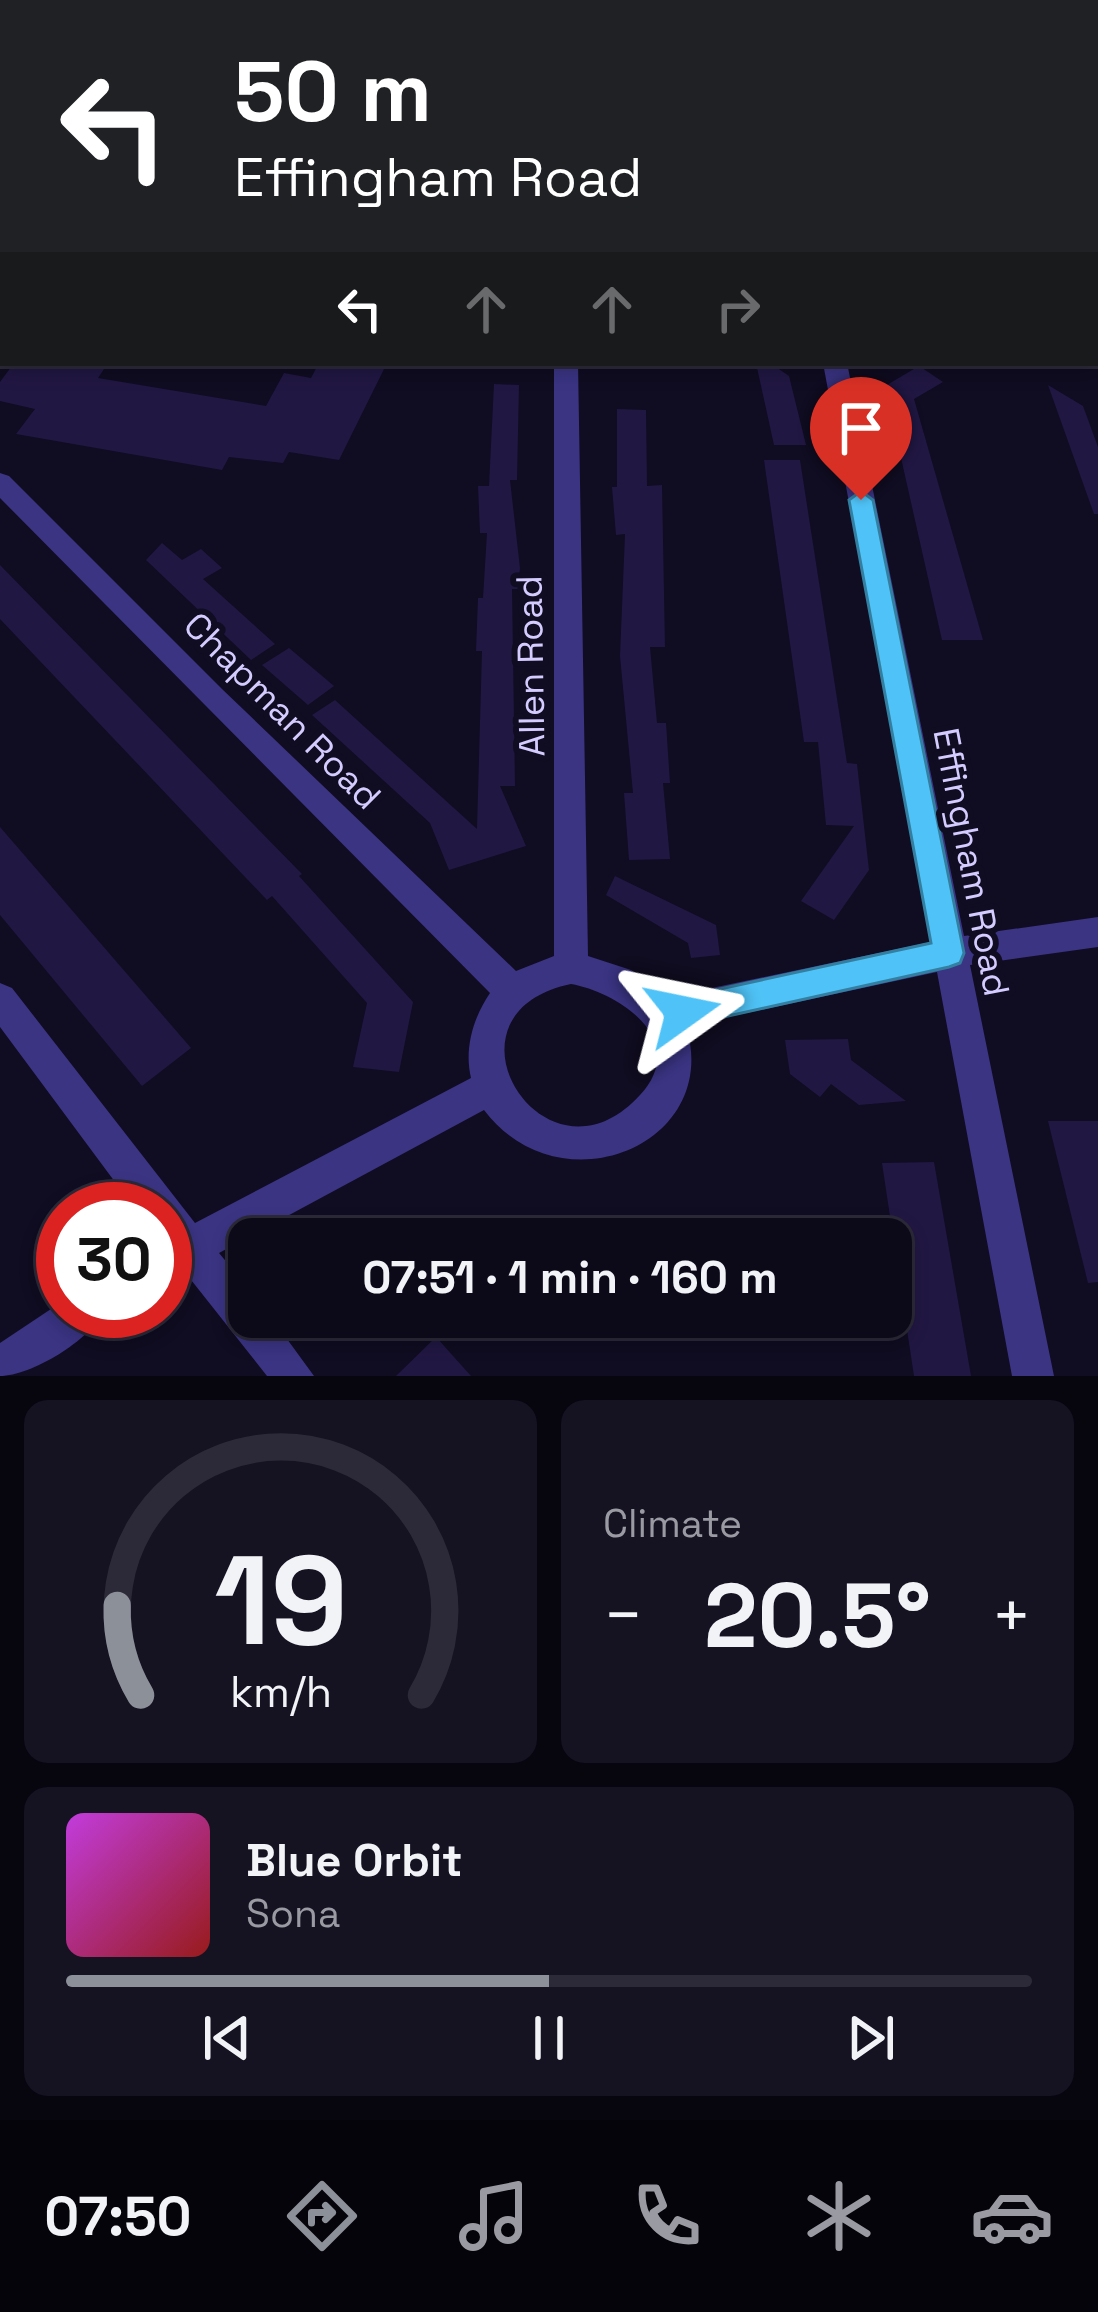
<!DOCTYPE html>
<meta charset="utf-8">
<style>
body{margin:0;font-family:"Space Grotesk",sans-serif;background:#151222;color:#f1f3f6;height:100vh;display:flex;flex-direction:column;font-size:45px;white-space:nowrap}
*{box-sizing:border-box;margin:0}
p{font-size:39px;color:#9a9aa2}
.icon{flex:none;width:66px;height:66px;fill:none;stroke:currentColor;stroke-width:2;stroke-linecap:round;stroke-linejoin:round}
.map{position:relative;height:1376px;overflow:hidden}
.side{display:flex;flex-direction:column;gap:24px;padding:24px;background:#07050e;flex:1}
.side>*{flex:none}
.top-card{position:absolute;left:0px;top:0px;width:1098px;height:366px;box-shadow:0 6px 18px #0003,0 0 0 3px #2c2a38;background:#202124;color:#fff;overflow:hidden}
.speed{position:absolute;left:36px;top:1182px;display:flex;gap:24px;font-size:60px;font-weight:700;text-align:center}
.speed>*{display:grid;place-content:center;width:156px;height:156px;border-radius:50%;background:#0c0919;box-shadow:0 6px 18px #0003,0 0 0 3px #2c2a38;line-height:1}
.speed .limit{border:18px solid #d22;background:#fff;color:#111}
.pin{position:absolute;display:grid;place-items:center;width:102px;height:102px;color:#fff;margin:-123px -51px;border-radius:50% 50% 50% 0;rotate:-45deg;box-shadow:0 0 12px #0007}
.pin .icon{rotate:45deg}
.me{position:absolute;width:132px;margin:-66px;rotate:78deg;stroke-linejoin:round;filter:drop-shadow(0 0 9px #0008)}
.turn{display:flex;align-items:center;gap:42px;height:252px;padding:0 36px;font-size:54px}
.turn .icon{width:156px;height:156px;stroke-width:2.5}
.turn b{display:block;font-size:84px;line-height:102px}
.lanes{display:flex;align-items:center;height:114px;padding:0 36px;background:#0003;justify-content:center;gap:60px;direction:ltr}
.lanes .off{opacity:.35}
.big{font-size:90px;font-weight:600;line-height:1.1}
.side .widget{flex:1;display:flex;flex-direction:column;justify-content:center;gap:18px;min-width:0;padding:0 42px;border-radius:24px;background:#151222}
.side .dial{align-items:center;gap:0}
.dial svg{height:312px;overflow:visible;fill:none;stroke:#2c2a38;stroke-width:7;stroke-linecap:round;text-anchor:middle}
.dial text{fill:#f1f3f6;stroke:none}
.song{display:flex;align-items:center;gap:36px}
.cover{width:144px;height:144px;border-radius:18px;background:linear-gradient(135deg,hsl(290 70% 55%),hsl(0 70% 35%))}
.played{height:12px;border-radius:6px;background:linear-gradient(90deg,#8c9099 50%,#2c2a38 50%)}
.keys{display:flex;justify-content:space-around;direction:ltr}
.heat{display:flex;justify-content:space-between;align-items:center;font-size:66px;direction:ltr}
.side .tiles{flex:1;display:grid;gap:24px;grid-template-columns:1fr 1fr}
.widget:last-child{grid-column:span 2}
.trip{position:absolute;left:228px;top:1218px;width:684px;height:120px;border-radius:24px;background:#0c0919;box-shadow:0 6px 18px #0003,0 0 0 3px #2c2a38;font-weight:600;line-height:120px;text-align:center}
.tabs{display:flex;height:192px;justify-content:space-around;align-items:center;background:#05040a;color:#9a9aa2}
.tabs .icon{width:84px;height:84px}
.tabs .on{color:#8c9099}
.tabs b{font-size:54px;color:#f1f3f6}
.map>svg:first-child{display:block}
.building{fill:#211743}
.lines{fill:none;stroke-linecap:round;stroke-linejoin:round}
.path{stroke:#26b9b5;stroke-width:4.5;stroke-dasharray:4.5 6;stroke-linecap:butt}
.street{fill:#3a3483;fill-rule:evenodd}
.secondary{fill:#6d63ff;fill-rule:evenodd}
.highway{fill:#ff4798;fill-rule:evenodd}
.tram{stroke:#00d5f7;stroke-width:3}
.route{fill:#4fc3f7;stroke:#337fa1;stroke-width:3}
.labels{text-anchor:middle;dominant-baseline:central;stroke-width:12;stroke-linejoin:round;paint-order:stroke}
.street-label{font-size:36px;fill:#d4ccff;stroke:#100c21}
</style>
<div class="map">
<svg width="1098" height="1376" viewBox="0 0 1098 1376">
<rect width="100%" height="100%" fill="#100c21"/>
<g class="building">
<polygon points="14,363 108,363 98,378 266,406 284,373 311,378 319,363 387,363 339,460 289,452 283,463 229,457 222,470 16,434 35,409 0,401 0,382"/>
<polygon points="756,363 770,363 789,376 806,445 774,445"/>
<polygon points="919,366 943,382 914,399 983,640 942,640 890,409 870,395"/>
<polygon points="494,384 519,385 517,480 510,480 520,568 518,589 512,589 515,786 500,786 526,846 449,870 430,823 312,715 335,700 477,829 482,651 476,651 478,598 483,598 487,533 480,533 478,486 489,486"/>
<polygon points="1048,385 1083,406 1098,447 1098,514 1094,514"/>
<polygon points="617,409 646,410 647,486 662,485 665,647 650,647 657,723 666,723 670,783 663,783 670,859 629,860 624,793 633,793 620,656 625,534 616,535 612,487 617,487"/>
<polygon points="764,460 800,460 847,763 857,764 869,870 834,920 801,901 854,826 826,825 818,742 804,742"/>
<polygon points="162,543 182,560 201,549 222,568 203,579 275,644 251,660 146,560"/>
<polygon points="0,565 302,874 299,876 413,1002 399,1072 353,1067 367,1003 272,896 267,900 0,619"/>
<polygon points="289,648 334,686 308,705 262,665"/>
<polygon points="0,827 191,1048 142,1086 0,915"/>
<polygon points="615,876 716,925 720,955 691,958 688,943 606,895"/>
<polygon points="848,1039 851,1060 906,1101 859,1105 831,1084 820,1097 790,1074 785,1040"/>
<polygon points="1048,1121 1098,1121 1098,1282 1088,1283"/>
<polygon points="934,1162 971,1376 914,1376 882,1163"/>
<polygon points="436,1337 471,1376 396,1376"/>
</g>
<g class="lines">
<g class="path">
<polyline points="1016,0 1021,3"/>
<polyline points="446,3 455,0"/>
<polyline points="1095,179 1098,191"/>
</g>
<g class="street">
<polygon points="295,0 316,0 318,3 297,3"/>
<polygon points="844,0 863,0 865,3 846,3"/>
<rect x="0" y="161" width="3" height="14"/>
<path d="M554,363h24l10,593 43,14 38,27 262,-55 -108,-579h24l117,573 134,-19v30l-128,18 84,411h-42l-75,-404 -251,54c37,119 -126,185 -202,84l-265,143 30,36v28h22l43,59h-47l-83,-105 -19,9v-71h-30l-135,-182v-44l12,5 183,235 276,-145c-7,-29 2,-60 19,-85l-490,-495v-25l9,3 213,213 294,282 38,-15zM571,984c50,9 119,57 69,111 -94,104 -212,-81 -69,-111z"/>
<path d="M63,1301v10h40c-12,29 -72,65 -103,65v-33z"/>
</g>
<g class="secondary">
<polygon points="578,0 598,0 600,3 580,3"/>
<polygon points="1095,309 1098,309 1095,326"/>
<rect x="1095" y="337" width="3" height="16"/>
</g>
<g class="highway">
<polygon points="1098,32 1098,49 1095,50 1095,33"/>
<rect x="1095" y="266" width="3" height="23"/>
</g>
<polyline class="tram" points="1071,0 1076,3"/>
</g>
<polygon class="route" points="861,491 873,500 964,953 960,963 949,967 683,1026 672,1022 667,1012 672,1001 683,997 931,943 849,500"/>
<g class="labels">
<g class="street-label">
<text transform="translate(531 666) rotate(-91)">Allen Road</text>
<text transform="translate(282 711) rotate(45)">Chapman Road</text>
<text transform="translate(971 862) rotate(79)">Effingham Road</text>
</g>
</g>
</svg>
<div class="speed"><div class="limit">30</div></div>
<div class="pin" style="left:861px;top:500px;background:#d93025"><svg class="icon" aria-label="arrive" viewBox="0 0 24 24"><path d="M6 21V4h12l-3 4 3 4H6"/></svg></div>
<svg class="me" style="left:683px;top:1012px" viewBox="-20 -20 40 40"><path d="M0-17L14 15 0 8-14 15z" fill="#4fc3f7" stroke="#fff" stroke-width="4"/></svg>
<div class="trip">07:51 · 1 min · 160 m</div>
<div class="top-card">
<div class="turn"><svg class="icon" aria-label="left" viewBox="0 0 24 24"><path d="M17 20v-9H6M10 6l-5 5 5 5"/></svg><div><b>50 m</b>Effingham Road</div></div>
<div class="lanes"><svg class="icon" aria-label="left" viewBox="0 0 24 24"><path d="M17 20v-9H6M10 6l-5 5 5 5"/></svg><svg class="icon off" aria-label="ahead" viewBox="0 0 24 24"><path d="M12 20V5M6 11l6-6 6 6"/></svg><svg class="icon off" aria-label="ahead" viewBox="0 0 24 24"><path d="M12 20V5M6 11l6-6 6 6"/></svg><svg class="icon off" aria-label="right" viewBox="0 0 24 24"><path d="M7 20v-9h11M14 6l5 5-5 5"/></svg></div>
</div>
</div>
<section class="side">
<div class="tiles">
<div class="widget dial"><svg viewBox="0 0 100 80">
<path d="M14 69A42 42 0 1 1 86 69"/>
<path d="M14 69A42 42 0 0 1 8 46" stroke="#8c9099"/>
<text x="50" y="56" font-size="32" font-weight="700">19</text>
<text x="50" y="72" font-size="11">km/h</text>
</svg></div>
<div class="widget"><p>Climate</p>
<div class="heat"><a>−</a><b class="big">20.5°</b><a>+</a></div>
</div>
<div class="widget">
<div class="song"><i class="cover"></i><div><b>Blue Orbit</b><p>Sona</p></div></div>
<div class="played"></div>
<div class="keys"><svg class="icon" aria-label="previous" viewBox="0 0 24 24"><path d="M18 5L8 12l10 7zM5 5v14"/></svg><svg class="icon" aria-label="pause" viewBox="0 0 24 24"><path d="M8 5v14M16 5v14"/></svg><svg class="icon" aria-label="next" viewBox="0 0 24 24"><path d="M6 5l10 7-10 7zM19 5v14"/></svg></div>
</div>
</div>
</section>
<nav class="tabs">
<b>07:50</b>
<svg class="icon on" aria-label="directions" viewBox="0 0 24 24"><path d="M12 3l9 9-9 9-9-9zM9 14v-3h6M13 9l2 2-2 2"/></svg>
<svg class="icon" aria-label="music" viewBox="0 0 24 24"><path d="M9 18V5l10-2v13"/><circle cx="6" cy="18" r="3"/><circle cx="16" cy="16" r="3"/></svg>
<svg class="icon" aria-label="phone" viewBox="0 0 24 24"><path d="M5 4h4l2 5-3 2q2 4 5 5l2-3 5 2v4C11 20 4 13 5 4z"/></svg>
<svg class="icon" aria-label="climate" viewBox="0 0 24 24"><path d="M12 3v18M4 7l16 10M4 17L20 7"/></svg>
<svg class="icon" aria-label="car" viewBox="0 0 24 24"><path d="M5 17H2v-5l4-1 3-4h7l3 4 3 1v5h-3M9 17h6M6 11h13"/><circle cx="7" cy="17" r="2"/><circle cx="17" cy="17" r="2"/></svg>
</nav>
